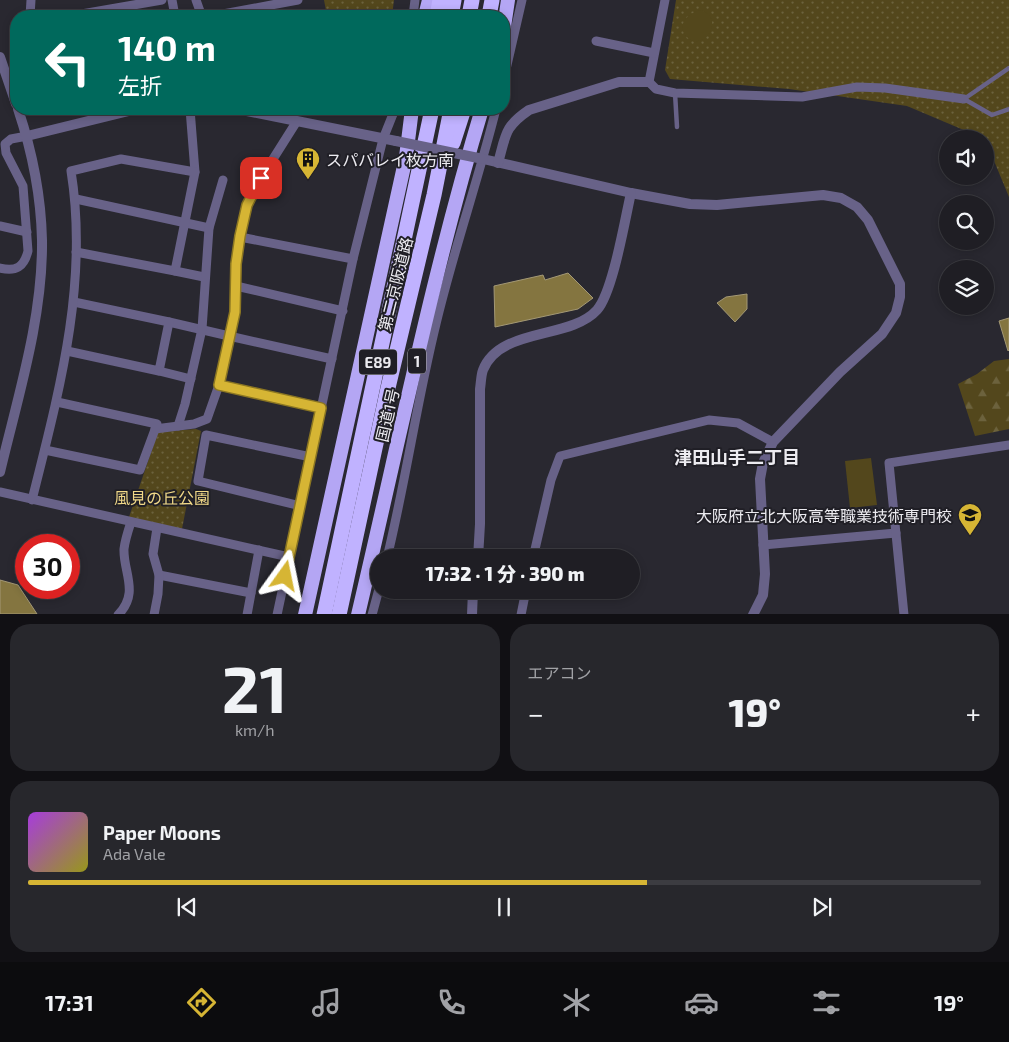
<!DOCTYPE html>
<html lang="ja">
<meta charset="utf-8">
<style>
body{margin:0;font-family:"Exo 2","Noto Sans JP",sans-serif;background:#27272c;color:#f1f3f6;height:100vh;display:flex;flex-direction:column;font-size:19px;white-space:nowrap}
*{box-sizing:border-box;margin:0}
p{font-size:16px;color:#a1a2a6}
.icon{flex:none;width:28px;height:28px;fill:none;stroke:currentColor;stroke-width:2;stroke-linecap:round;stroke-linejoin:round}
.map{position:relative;height:614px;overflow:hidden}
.sheet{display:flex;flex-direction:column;gap:10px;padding:10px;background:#111014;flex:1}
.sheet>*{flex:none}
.hud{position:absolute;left:10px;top:10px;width:500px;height:105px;border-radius:20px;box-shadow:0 2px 8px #0003,0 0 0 1px #3c3c41;background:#00695c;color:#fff;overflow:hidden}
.fabs{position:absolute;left:939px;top:130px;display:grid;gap:10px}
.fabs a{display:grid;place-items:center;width:55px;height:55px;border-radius:50%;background:#1f1e24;box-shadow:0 2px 8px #0003,0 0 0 1px #3c3c41;font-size:25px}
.speed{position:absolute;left:15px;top:534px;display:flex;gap:10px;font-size:25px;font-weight:700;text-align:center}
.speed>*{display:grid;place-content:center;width:65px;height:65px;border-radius:50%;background:#1f1e24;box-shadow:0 2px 8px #0003,0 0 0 1px #3c3c41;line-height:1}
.speed .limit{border:8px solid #d22;background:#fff;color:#111}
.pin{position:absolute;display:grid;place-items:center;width:42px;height:42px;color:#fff;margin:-21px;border-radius:10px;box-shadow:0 2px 8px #0006}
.me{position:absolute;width:55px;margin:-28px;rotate:12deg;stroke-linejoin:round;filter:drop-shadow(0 0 4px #0008)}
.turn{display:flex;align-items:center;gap:18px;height:105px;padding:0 25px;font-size:22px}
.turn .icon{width:65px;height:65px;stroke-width:2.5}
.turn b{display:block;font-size:35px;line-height:42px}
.big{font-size:38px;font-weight:800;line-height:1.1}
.sheet .tile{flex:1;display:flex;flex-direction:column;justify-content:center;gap:8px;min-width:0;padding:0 18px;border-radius:20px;background:#27272c}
.sheet .dial{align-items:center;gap:0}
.dial b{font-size:65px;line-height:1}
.song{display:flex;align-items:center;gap:15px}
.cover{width:60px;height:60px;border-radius:8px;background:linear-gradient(135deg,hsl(280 70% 55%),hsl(60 70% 35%))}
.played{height:5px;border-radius:2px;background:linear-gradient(90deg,#d6b534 65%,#3c3c41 65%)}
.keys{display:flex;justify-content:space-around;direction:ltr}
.heat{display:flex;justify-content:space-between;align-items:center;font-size:28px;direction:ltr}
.sheet .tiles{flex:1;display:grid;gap:10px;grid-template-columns:1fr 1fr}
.tile:last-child{grid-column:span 2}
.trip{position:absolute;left:370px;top:549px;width:270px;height:50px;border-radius:25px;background:#1f1e24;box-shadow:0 2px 8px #0003,0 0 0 1px #3c3c41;font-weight:800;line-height:50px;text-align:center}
.menu{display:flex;height:80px;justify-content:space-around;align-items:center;background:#0c0c0e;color:#a1a2a6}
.menu .icon{width:35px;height:35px}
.menu .on{color:#d6b534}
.menu b{font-size:22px;color:#f1f3f6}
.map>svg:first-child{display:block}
.grass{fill:url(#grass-dots)}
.forest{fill:url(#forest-firs)}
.pitch{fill:#53471c}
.water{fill:#847540;stroke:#a39875}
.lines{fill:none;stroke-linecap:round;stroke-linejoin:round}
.service{stroke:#686288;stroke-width:4.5}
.minor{stroke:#686288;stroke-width:9}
.tertiary{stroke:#686288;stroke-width:10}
.trunk{stroke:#b4a6f4;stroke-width:14}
.motorway{stroke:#c0b2ff;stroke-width:15}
.tertiary-bridge{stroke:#686288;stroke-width:10}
.route-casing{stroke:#8b7622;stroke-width:12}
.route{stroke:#d6b534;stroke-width:9}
.labels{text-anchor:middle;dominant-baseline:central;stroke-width:4;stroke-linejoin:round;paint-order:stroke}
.shield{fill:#201f26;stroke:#afaeb3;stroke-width:1}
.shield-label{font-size:15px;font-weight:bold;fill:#ecebf0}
.poi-label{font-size:16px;fill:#ecebf0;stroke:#201f26;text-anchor:start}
.street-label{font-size:16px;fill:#ecebf0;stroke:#201f26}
.park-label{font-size:16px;fill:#f0d888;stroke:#201f26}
.neighbourhood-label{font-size:18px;font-weight:bold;fill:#ecebf0;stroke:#201f26}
</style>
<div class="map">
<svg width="1009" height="615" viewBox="0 0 1009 615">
<defs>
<pattern id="grass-dots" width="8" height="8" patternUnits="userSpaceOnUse" patternTransform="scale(1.25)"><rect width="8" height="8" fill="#53471c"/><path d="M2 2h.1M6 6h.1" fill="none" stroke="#6c623d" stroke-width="1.8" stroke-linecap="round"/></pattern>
<pattern id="forest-firs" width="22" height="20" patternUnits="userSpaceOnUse" patternTransform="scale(1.25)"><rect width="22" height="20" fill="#53471c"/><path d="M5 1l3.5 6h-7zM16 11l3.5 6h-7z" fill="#6c623d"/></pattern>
</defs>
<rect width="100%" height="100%" fill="#292830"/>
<g class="grass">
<polygon points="324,0 394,0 392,16 327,16"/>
<polygon points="676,0 1009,0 1009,197 985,139 907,106 789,89 670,79 665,70"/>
<polygon points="196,429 201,431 182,529 129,517 158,432"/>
</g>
<polygon class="forest" points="1009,359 1009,429 975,436 958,384 977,374 994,361"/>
<g class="pitch">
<path d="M700,10c27,8 3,42 -12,28 -13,-12 0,-25 12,-28z"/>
<polygon points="871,458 877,505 850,508 845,461"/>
</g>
<g class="water">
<polygon points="568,273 593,298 578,309 495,327 494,286 543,275 545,280"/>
<polygon points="747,294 747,309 735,322 717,303 726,297"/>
<polygon points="1009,318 1009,350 1008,351 999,321"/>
<polygon points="0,580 18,585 37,614 0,614"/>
</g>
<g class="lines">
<g class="service">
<polyline points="1009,68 964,99 992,115 1009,109"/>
<polyline points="675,93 677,127"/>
</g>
<g class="minor">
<polyline points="172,0 175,16"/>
<polyline points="196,0 201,14 206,16"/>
<polyline points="665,0 649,82 656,89 675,93 802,97 857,87 885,88 964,99"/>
<polyline points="30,16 31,0"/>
<polyline points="70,16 162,0"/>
<polyline points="217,16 223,14 298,0"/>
<polyline points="413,16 415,0"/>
<polyline points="596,41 654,53"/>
<polyline points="8,78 16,77"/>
<polyline points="504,78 522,0"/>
<polyline points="76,199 209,228"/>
<polyline points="0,226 27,232"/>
<polyline points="240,237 353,259"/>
<polyline points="76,252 175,271 195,172 190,109"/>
<path d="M0,268c16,4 24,-1 28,-17l-5,-65 -17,-33 -1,-9 6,-5 16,-3"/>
<polyline points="175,271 204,277"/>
<polyline points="236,286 343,311"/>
<polyline points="169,322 229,336 235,312 237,264 240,237 247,205 261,178 297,121"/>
<polyline points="67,351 159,371 169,322 74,302"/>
<polyline points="159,371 191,379"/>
<polyline points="321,407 219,385 229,336 332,359"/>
<polyline points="178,426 185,404 202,329 209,228 223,180"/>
<polyline points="155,429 194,424 207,419 219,385"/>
<polyline points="45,450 140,470 157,424 57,402"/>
<polyline points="0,492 289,557"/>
<path d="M32,500c27,-108 57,-217 39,-329l50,-12 74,13"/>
<polyline points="301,506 198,481 206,435 311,457"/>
<polyline points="763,545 896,533"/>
<path d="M387,558c19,-78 30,-157 49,-234 17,-72 42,-143 60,-215"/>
<polyline points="533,558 551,480 560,456 709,420 738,423 773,442"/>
<polyline points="159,575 251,593"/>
<path d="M118,615c22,-22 5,-43 6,-66 1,-9 4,-18 7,-27"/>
<polyline points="154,615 158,594 159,575 153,554 157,528"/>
<polyline points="247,615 259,550"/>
<polyline points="277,615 353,259 383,139 395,109"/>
<polyline points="372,615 379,589"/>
<polyline points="521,615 526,590"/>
<polyline points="904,615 889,463 1009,445"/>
</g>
<g class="tertiary">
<polyline points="0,57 16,104"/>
<polyline points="237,109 396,141"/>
<polyline points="27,136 137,109"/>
<polyline points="483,159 631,193 690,204 717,205 823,195 841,198 857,207 868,220 900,284 900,297 896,313 882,334 840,372 773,442 763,463 760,479 765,574 763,595 753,615"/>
<path d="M498,163c8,-28 6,-36 31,-53l90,-28h30"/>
<path d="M0,472c18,-76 43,-154 42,-232 -1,-45 -10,-89 -24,-131"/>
<path d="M478,558l2,-34v-135c1,-6 1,-14 3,-19 17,-43 87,-30 114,-60 16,-18 28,-91 34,-117"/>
<polyline points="472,615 473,590"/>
</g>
<g class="trunk">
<polyline points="425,16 429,0"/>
<polyline points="504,27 508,0"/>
<polyline points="305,615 406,157 412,109"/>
<path d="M358,615c40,-169 74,-340 124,-506"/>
</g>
<g class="motorway">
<polyline points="437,16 440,0"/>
<polyline points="451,16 454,0"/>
<polyline points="469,16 472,0"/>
<polyline points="489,16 492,0"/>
<polyline points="453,143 464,109"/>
<polyline points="324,615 432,109"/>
<polyline points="339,615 388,388 434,195 451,109"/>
</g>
<polyline class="tertiary-bridge" points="396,141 483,159"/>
</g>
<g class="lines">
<g class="route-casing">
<polyline id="route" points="261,178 247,205 240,236 236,264 235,312 219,385 321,408 285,576"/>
</g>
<use href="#route" class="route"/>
</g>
<defs>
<g id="building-pin" transform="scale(1.25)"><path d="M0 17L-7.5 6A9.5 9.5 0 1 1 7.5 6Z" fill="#d6b534" stroke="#201f26"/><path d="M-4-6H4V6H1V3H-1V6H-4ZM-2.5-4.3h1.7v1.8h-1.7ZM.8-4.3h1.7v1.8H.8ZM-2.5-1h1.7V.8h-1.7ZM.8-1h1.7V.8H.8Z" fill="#111"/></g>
<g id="school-pin" transform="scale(1.25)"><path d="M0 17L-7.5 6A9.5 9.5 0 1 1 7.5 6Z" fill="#d6b534" stroke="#201f26"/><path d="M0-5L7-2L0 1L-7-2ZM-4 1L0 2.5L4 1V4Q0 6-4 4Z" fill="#111"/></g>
</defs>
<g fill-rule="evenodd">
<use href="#building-pin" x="308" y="159"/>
<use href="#school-pin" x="970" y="515"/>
</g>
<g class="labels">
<g class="shield">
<rect x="408" y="348.5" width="18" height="25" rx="4"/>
<rect x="359" y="349.5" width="38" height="25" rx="4"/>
</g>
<g class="shield-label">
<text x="417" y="361">1</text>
<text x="378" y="362">E89</text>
</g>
<g class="poi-label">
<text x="326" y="159">スパバレイ枚方南</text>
<text x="952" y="515" text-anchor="end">大阪府立北大阪高等職業技術専門校</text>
</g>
<g class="street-label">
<text transform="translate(395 284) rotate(-76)">第二京阪道路</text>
<text transform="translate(387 415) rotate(-77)">国道1号</text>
</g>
<g class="park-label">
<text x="162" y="497">風見の丘公園</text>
</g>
<g class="neighbourhood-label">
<text x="737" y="457">津田山手二丁目</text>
</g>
</g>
</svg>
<div class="fabs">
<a><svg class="icon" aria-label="sound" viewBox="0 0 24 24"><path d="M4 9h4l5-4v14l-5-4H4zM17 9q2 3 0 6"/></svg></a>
<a><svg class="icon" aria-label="search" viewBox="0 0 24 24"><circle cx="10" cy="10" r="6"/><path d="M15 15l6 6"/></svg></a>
<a><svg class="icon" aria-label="layers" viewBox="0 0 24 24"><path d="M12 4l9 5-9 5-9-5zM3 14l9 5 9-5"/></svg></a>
</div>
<div class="speed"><div class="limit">30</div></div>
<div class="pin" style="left:261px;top:178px;background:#d93025"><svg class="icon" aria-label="arrive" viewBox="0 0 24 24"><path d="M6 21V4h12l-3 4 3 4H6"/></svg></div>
<svg class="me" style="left:285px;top:576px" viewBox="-20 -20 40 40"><path d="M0-17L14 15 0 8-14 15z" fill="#d6b534" stroke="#fff" stroke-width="4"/></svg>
<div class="trip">17:32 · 1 分 · 390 m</div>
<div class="hud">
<div class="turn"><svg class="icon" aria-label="left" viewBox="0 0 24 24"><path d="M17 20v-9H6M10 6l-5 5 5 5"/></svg><div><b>140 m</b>左折</div></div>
</div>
</div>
<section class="sheet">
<div class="tiles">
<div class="tile dial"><b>21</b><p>km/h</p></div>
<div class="tile"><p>エアコン</p>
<div class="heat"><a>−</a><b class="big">19°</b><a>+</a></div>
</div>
<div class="tile">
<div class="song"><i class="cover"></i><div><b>Paper Moons</b><p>Ada Vale</p></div></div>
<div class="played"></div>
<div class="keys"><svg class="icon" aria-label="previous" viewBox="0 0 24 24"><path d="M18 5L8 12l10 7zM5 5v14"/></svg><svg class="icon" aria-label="pause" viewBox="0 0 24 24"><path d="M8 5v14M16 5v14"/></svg><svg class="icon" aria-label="next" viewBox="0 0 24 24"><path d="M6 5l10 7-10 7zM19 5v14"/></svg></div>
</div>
</div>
</section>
<nav class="menu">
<b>17:31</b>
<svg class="icon on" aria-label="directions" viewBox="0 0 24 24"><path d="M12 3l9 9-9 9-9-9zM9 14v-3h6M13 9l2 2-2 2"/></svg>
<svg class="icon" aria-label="music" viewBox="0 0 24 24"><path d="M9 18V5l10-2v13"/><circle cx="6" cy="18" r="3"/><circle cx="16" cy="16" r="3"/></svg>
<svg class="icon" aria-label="phone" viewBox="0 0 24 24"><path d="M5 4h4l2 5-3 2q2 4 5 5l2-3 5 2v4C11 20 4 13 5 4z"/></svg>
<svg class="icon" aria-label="climate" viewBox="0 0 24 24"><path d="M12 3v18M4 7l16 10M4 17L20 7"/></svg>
<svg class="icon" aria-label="car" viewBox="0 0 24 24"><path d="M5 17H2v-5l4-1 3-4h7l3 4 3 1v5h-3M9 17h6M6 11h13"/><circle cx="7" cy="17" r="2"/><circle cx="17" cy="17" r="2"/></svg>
<svg class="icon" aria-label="filters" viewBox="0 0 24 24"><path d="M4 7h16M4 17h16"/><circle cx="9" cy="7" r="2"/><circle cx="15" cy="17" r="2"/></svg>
<b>19°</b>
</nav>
